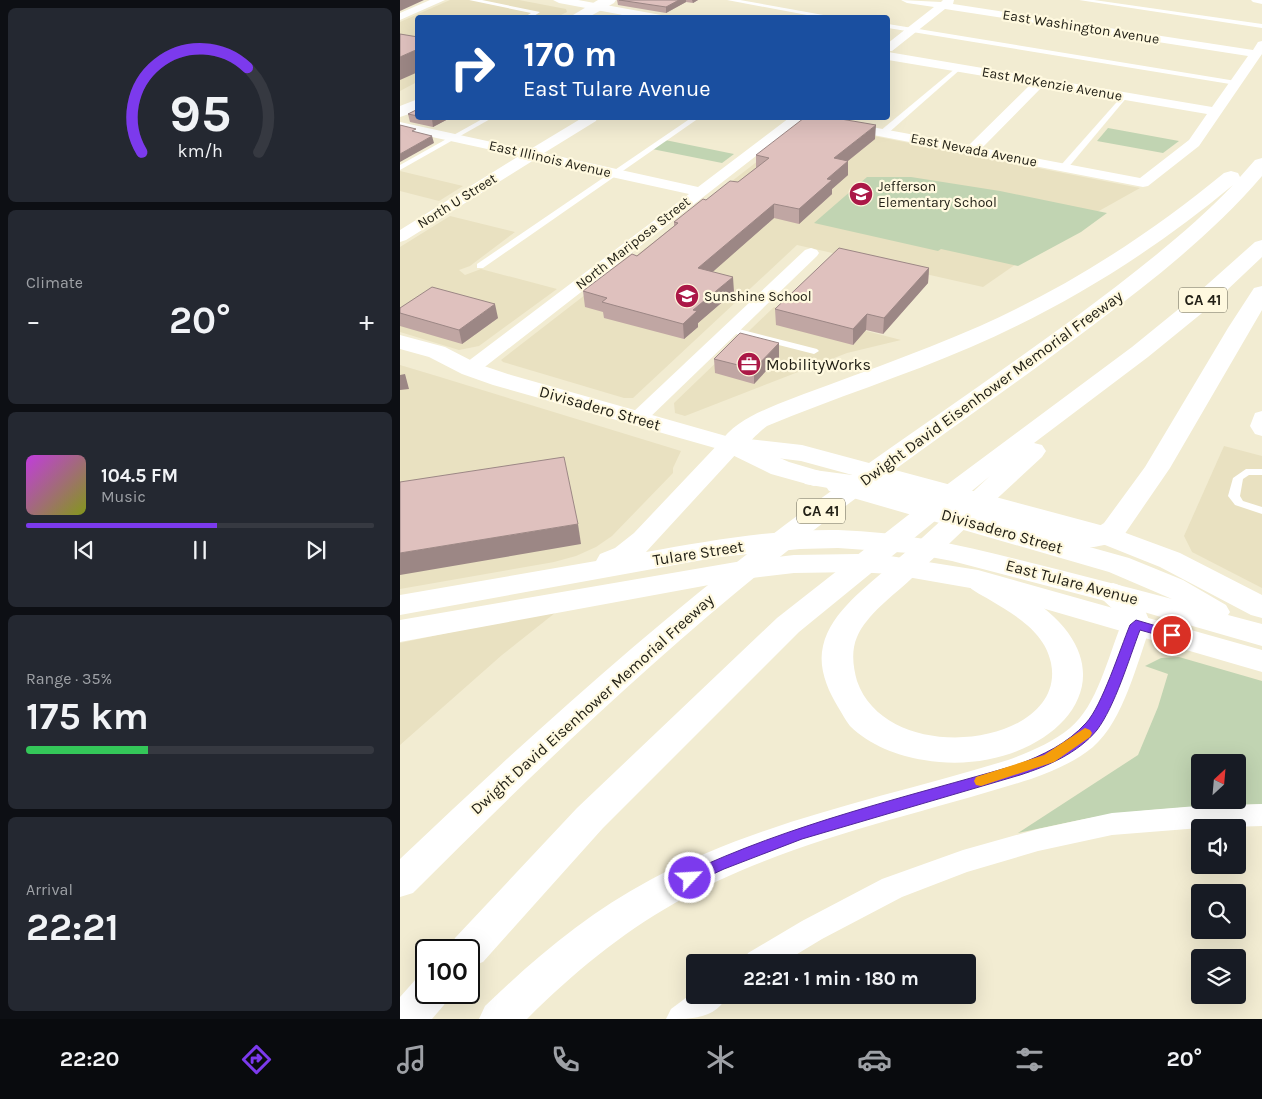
<!DOCTYPE html>
<meta charset="utf-8">
<style>
body{margin:0;font-family:Karla,sans-serif;background:#242831;color:#f1f3f6;height:100vh;display:flex;flex-direction:column;font-size:19px;white-space:nowrap}
*{box-sizing:border-box;margin:0}
p{font-size:16px;color:#9ea1a6}
.icon{flex:none;width:28px;height:28px;fill:none;stroke:currentColor;stroke-width:2;stroke-linecap:round;stroke-linejoin:round}
.map{position:relative;flex:1;overflow:hidden}
.details{display:flex;flex-direction:column;gap:8px;padding:8px;background:#0d0f14;width:400px}
.details>*{flex:none}
.guide{position:absolute;left:15px;top:15px;width:475px;height:105px;border-radius:5px;box-shadow:0 5px 20px #0002;background:#1a4fa0;color:#fff;overflow:hidden}
.needle{width:32px;rotate:26deg}
.fabs{position:absolute;left:791px;top:754px;display:grid;gap:10px}
.fabs a{display:grid;place-items:center;width:55px;height:55px;border-radius:5px;background:#171b24;box-shadow:0 5px 20px #0002;font-size:25px}
.speed{position:absolute;left:15px;top:939px;display:flex;gap:10px;font-size:25px;font-weight:700;text-align:center}
.speed>*{display:grid;place-content:center;width:65px;height:65px;border-radius:50%;background:#171b24;box-shadow:0 5px 20px #0002;line-height:1}
.speed .limit{border:2px solid #111;border-radius:8px;background:#fff;color:#111}
.pin{position:absolute;display:grid;place-items:center;width:42px;height:42px;color:#fff;margin:-21px;border:2px solid #fff;border-radius:50%;box-shadow:0 1px 5px #0007}
.me{position:absolute;width:55px;margin:-28px;rotate:65deg;stroke-linejoin:round;filter:drop-shadow(0 0 4px #0008)}
.turn{display:flex;align-items:center;gap:18px;height:105px;padding:0 25px;font-size:22px}
.turn .icon{width:65px;height:65px;stroke-width:2.5}
.turn b{display:block;font-size:35px;line-height:42px}
.big{font-size:38px;font-weight:700;line-height:1.1}
.details .card{flex:1;display:flex;flex-direction:column;justify-content:center;gap:8px;min-width:0;padding:0 18px;border-radius:8px;background:#242831}
.details .dial{align-items:center;gap:0}
.dial svg{height:130px;overflow:visible;fill:none;stroke:#363941;stroke-width:7;stroke-linecap:round;text-anchor:middle}
.dial text{fill:#f1f3f6;stroke:none}
.song{display:flex;align-items:center;gap:15px}
.cover{width:60px;height:60px;border-radius:8px;background:linear-gradient(135deg,hsl(290 70% 55%),hsl(70 70% 35%))}
.played{height:5px;border-radius:2px;background:linear-gradient(90deg,#7c3aed 55%,#363941 55%)}
.keys{display:flex;justify-content:space-around;direction:ltr}
.heat{display:flex;justify-content:space-between;align-items:center;font-size:28px;direction:ltr}
.charge{height:8px;border-radius:4px;background:linear-gradient(90deg,#34c759 35%,#363941 0)}
.trip{position:absolute;left:286px;top:954px;width:290px;height:50px;border-radius:5px;background:#171b24;box-shadow:0 5px 20px #0002;font-weight:700;line-height:50px;text-align:center}
.menu{display:flex;height:80px;justify-content:space-around;align-items:center;background:#090b0e;color:#9ea1a6}
.menu .icon{width:35px;height:35px}
.menu .current{color:#7c3aed}
.menu b{font-size:22px;color:#f1f3f6}
main{display:flex;flex:1;min-height:0}
.map>svg:first-child{display:block}
.built{fill:#e9e1c1}
.green{fill:#c1d4b2;fill-rule:evenodd}
.lines{fill:none;stroke-linecap:round;stroke-linejoin:round}
.service{fill:#fff;fill-rule:evenodd}
.minor{fill:#fff;fill-rule:evenodd}
.secondary{fill:#fff;fill-rule:evenodd}
.primary{fill:#fff;fill-rule:evenodd}
.motorway{fill:#fff;fill-rule:evenodd}
.wall{fill:#c0a6a3}
.shaded-wall{fill:#9c8785}
.building{fill:#dfc1be;stroke:#9c8785}
.route{fill:#7c3aed;stroke:#51269a}
.slow{fill:#f59e0b}
.labels{text-anchor:middle;dominant-baseline:central;stroke-width:4.5;stroke-linejoin:round;paint-order:stroke}
.far-street-label{font-size:14px;fill:#232117;stroke:#fff9df}
.far-poi-label{font-size:14px;fill:#232117;stroke:#fff9df;text-anchor:start}
.shield{fill:#fff9df;stroke:#656253;stroke-width:1}
.shield-label{font-size:15px;font-weight:bold;fill:#232117}
.poi-label{font-size:16px;fill:#232117;stroke:#fff9df;text-anchor:start}
.street-label{font-size:16px;fill:#232117;stroke:#fff9df}
</style>
<main>
<section class="details">
<div class="card dial"><svg viewBox="0 0 100 80">
<path d="M14 69A42 42 0 1 1 86 69"/>
<path d="M14 69A42 42 0 0 1 79 17" stroke="#7c3aed"/>
<text x="50" y="56" font-size="32" font-weight="700">95</text>
<text x="50" y="72" font-size="11">km/h</text>
</svg></div>
<div class="card"><p>Climate</p>
<div class="heat"><a>−</a><b class="big">20°</b><a>+</a></div>
</div>
<div class="card">
<div class="song"><i class="cover"></i><div><b>104.5 FM</b><p>Music</p></div></div>
<div class="played"></div>
<div class="keys"><svg class="icon" aria-label="previous" viewBox="0 0 24 24"><path d="M18 5L8 12l10 7zM5 5v14"/></svg><svg class="icon" aria-label="pause" viewBox="0 0 24 24"><path d="M8 5v14M16 5v14"/></svg><svg class="icon" aria-label="next" viewBox="0 0 24 24"><path d="M6 5l10 7-10 7zM19 5v14"/></svg></div>
</div>
<div class="card"><p>Range · 35%</p><b class="big">175 km</b><div class="charge"></div></div>
<div class="card"><p>Arrival</p><b class="big">22:21</b></div>
</section>
<div class="map">
<svg width="862" height="1019" viewBox="0 0 862 1019">
<rect width="100%" height="100%" fill="#f2ecd2"/>
<g class="built">
<polygon points="50,0 119,0 166,9 167,12 155,18 18,18 17,82 0,91 0,22"/>
<polygon points="407,123 740,188 665,230 583,287 397,245 233,398 224,398 103,362 101,360"/>
<polygon points="0,171 63,186 39,201 0,191"/>
<polygon points="50,216 115,232 70,266 59,270 65,275 81,269 157,289 79,346 59,350 0,332 0,247"/>
<polygon points="374,307 501,340 447,353 285,416 275,413 274,403"/>
<polygon points="0,365 40,377 281,451 273,468 273,473 212,536 196,547 176,556 154,562 0,589"/>
<polygon points="824,446 862,456 862,588 792,552 784,536"/>
<polygon points="160,609 102,655 0,745 0,643"/>
</g>
<g class="green">
<polygon points="708,128 779,141 763,153 697,141"/>
<polygon points="265,140 334,154 322,163 252,149"/>
<polygon points="467,177 511,177 600,191 707,213 681,232 618,266 541,249 538,251 414,223"/>
<path d="M779,657l83,24v123c-44,2 -87,3 -130,8 -39,4 -76,13 -114,21l120,-78 20,-48 10,-33 -23,-8 16,-8zM800,762h38v38h-38z"/>
</g>
<g class="lines">
<g class="service">
<polygon points="69,0 82,0 140,12 131,18 123,18 131,13"/>
<polygon points="327,0 340,0 440,18 423,18"/>
<polygon points="679,0 694,0 862,24 862,28"/>
<polygon points="227,11 232,12 224,18 216,18"/>
<polygon points="488,24 836,81 839,83 836,85 488,28"/>
<polygon points="557,67 562,68 486,135 480,135 480,131"/>
<polygon points="723,95 728,96 667,169 661,169 661,165"/>
<polygon points="84,118 92,118 0,170 0,165"/>
<polygon points="291,118 299,118 83,268 77,268 77,264"/>
<polygon points="331,327 417,349 419,351 414,354 328,332 326,330"/>
<polygon points="846,469 862,469 862,475 849,475 843,479 840,496 843,501 862,507 862,514 835,505 828,496 833,478"/>
</g>
<g class="minor">
<polygon points="30,0 45,0 0,20 0,13"/>
<polygon points="153,0 178,0 261,15 266,18 239,18 159,3"/>
<path d="M501,0l40,2 2,-2h11l-1,4 300,46 5,-8 4,-1v13l-63,92 -51,40 -5,1 -342,-66 -324,252 -7,2 -7,-2 -2,-4 2,-4 226,-171 -155,-34 -128,80 -6,2v-12l119,-74 -119,-26v-8l129,28 53,-32h15l-1,3 -52,32 154,34 91,-69h34l146,27 62,-61 -143,-24v-8l324,55 36,-51 -303,-47 -53,42h-4v-8l46,-36 -27,-4zM643,86l164,28 -18,26 -49,38 -158,-30z"/>
<polygon points="851,0 862,0 862,4 853,2"/>
<polygon points="411,248 417,250 419,253 417,256 245,422 238,424 231,422 228,418 231,414 405,250"/>
<polygon points="862,411 862,436 855,434 850,426 855,413"/>
<polygon points="862,804 862,826 800,828 712,835 638,851 567,872 502,897 422,939 384,962 344,962 348,953 402,921 482,879 563,850 638,829 712,813 797,806"/>
<path d="M295,991v4h33c-13,24 -34,24 -62,24l5,-10z"/>
</g>
<g class="secondary">
<polygon points="198,0 216,0 214,3 187,18 168,18"/>
<polygon points="18,99 18,111 0,117 0,106"/>
<path d="M331,437l71,8 313,84 65,24 82,42v23l-11,-3 -91,-48 -65,-26 -294,-80 -64,-8 -91,99c63,-11 128,-23 192,-22 66,2 127,16 190,32 48,12 96,24 144,37l-63,-27 -280,-81 -4,-6 4,-6 9,-2 291,81 54,22 43,25 4,7 -2,3 34,9v22l-153,-44 -157,-41 -43,-8 -71,-5 -38,1 -81,8 -319,58v-20l196,-34 4,-7 15,-6 19,-15 88,-93z"/>
<polygon points="457,554 490,556 578,570 862,650 862,672 576,589 490,574 457,572 394,573 336,580 0,642 0,620 336,562 394,555"/>
</g>
<polygon class="primary" points="0,335 45,347 78,364 111,375 340,440 389,462 423,472 427,478 423,484 414,486 371,474 322,450 93,385 62,374 29,357 0,349"/>
<g class="motorway">
<path d="M862,158v18c-48,56 -107,103 -166,147 -71,54 -143,104 -214,156l55,13 195,-145 59,-48 64,-57 7,-2v17l-55,52 -59,48 -114,86 8,2 4,6 -4,6 -53,49 83,23 21,1 11,-7 41,-56 83,-139 26,-40 8,-2v24l-92,158 -46,67 -15,9 -15,3 -17,1 -103,-28c-21,20 -42,40 -63,59 -18,17 -44,35 -54,58 -6,14 -4,30 0,44 31,89 211,65 194,-18 -6,-31 -36,-48 -61,-63 -10,-6 -20,-10 -27,-20l5,-7c19,-5 34,8 51,18 140,83 24,190 -95,169 -26,-4 -55,-15 -74,-34 -5,-6 -8,-13 -12,-19 -11,-18 -20,-40 -15,-61 8,-35 45,-60 70,-83 19,-16 38,-33 56,-50l-3,-1 -147,120 -196,196 -120,134 -14,5v-17h-19l5,-12 122,-130 200,-190 144,-113 -28,-8 -30,-4c-162,119 -308,258 -450,400l-13,4v-38c138,-131 279,-259 434,-370l-29,-5 -4,-6 4,-6 9,-2 38,5c74,-52 148,-103 221,-156 56,-42 112,-84 160,-134 -79,66 -167,121 -262,162 -67,29 -137,51 -204,79 -17,12 -23,30 -45,24l-4,-5c15,-22 36,-31 60,-41 67,-26 136,-49 202,-78 88,-39 170,-92 244,-153l7,-2 7,2 2,4 15,-17zM590,476l-26,24 -2,-1z"/>
<path d="M713,583c22,6 31,22 38,42 -14,37 -27,95 -58,122 -18,15 -40,24 -62,32 -119,38 -247,62 -356,124 -55,31 -104,72 -148,116h-48l6,-13c50,-48 103,-93 165,-126 111,-60 238,-83 358,-120 21,-8 44,-17 62,-32 27,-22 38,-71 51,-103l-4,-12 -14,-13 -5,-7 5,-7z"/>
<polygon points="26,976 26,992 50,992 44,1005 32,1019 0,1019 0,997 16,979"/>
</g>
</g>
<g class="wall">
<polygon points="217,0 298,0 293,3 286,2 266,13 218,5"/>
<polygon points="18,109 18,118 50,118 33,127 10,122 8,114"/>
<polygon points="475,139 448,161 448,175 432,189 432,194 399,224 374,218 312,272 334,292 298,323 298,327 284,339 204,318 203,312 185,307 183,291 237,256 274,226 274,222 306,200 338,182 356,168 356,155"/>
<polygon points="529,268 528,283 483,334 466,330 453,345 376,325 375,309"/>
<polygon points="0,308 98,318 62,344 0,326"/>
<polygon points="379,357 354,384 315,373 314,359"/>
</g>
<g class="shaded-wall">
<polygon points="0,0 24,0 0,11"/>
<polygon points="279,0 286,0 286,2 266,13 266,7"/>
<polygon points="292,0 298,0 293,3"/>
<polygon points="18,49 18,72 0,80 0,57"/>
<polygon points="34,118 50,118 33,127 32,119"/>
<polygon points="476,125 475,139 434,172 434,158"/>
<polygon points="32,136 34,143 0,162 0,154"/>
<polygon points="448,161 448,175 432,189 432,194 399,224 399,209 427,179"/>
<polygon points="374,204 374,218 299,284 298,268"/>
<polygon points="529,268 528,283 483,334 484,318"/>
<polygon points="333,277 334,292 298,323 298,327 284,339 283,324 293,310"/>
<polygon points="95,304 98,318 62,344 59,330"/>
<polygon points="467,314 466,330 453,345 453,329"/>
<polygon points="379,343 379,357 354,384 354,369"/>
<polygon points="5,374 9,389 0,390 0,375"/>
<polygon points="178,524 181,544 0,575 0,553"/>
</g>
<g class="building">
<polygon points="219,0 279,0 266,7"/>
<polygon points="0,34 18,37 18,49 0,57"/>
<polygon points="18,109 18,116 8,114"/>
<polygon points="24,118 34,118 32,119"/>
<polygon points="404,118 435,118 476,125 434,158 448,161 427,179 432,180 399,209 374,204 298,268 333,277 293,310 297,311 283,324 202,302 207,298 183,291 232,254 237,256 278,223 274,222 303,199 306,200 330,181 338,182 369,158 356,155"/>
<polygon points="0,125 16,129 12,131 32,136 0,154"/>
<polygon points="439,248 529,268 484,318 467,314 453,329 375,309"/>
<polygon points="32,287 95,304 59,330 0,313 0,308"/>
<polygon points="340,333 379,343 354,369 314,359"/>
<polygon points="164,457 178,524 0,553 0,482"/>
</g>
<path class="route" d="M736,620l41,12 2,3 -7,4 -32,-9c-11,29 -25,76 -43,100 -19,23 -49,36 -77,45l-218,64 -78,30 -28,13 -6,2 -5,-2 -2,-4 2,-4c105,-50 221,-77 332,-109 26,-10 50,-21 69,-42 16,-17 34,-74 44,-98z"/>
<polygon class="slow" points="685,728 690,730 692,733 690,737 654,762 581,786 576,785 574,781 576,777 644,755"/>
<defs>
<g id="school-disc" transform="scale(1.25)"><circle r="9.5" fill="#ab1847" stroke="#fff9df"/><path d="M0-5L7-2L0 1L-7-2ZM-4 1L0 2.5L4 1V4Q0 6-4 4Z" fill="#fff"/></g>
<g id="office-disc" transform="scale(1.25)"><circle r="9.5" fill="#ab1847" stroke="#fff9df"/><path d="M-6-3h4V-5.5h4V-3h4V5H-6ZM-1-4.5V-3h2v-1.5ZM-6 0V1H6V0Z" fill="#fff"/></g>
</defs>
<g fill-rule="evenodd">
<use href="#school-disc" x="461" y="194"/>
<use href="#school-disc" x="287" y="296"/>
<use href="#office-disc" x="349" y="364"/>
</g>
<g class="labels">
<g class="far-street-label">
<text transform="translate(681 27) rotate(9)">East Washington Avenue</text>
<text transform="translate(652 84) rotate(10)">East McKenzie Avenue</text>
<text transform="translate(574 150) rotate(11)">East Nevada Avenue</text>
<text transform="translate(150 159) rotate(13)">East Illinois Avenue</text>
<text transform="translate(57 201) rotate(-32)">North U Street</text>
<text transform="translate(233 243) rotate(-38)">North Mariposa Street</text>
</g>
<g class="far-poi-label">
<text x="478" y="186">Jefferson<tspan x="478" dy="16">Elementary School</tspan></text>
<text x="304" y="296">Sunshine School</text>
</g>
<g class="shield">
<rect x="779" y="287.5" width="48" height="25" rx="4"/>
<rect x="397" y="498.5" width="48" height="25" rx="4"/>
</g>
<g class="shield-label">
<text x="803" y="300">CA 41</text>
<text x="421" y="511">CA 41</text>
</g>
<g class="poi-label">
<text x="366" y="364">MobilityWorks</text>
</g>
<g class="street-label">
<text transform="translate(591 388) rotate(-36)">Dwight David Eisenhower Memorial Freeway</text>
<text transform="translate(200 408) rotate(16)">Divisadero Street</text>
<text transform="translate(602 531) rotate(16)">Divisadero Street</text>
<text transform="translate(298 553) rotate(-9)">Tulare Street</text>
<text transform="translate(672 582) rotate(15)">East Tulare Avenue</text>
<text transform="translate(192 704) rotate(-42)">Dwight David Eisenhower Memorial Freeway</text>
</g>
</g>
</svg>
<div class="fabs">
<a><svg class="needle" viewBox="-14 -14 28 28"><path d="M0-13l5 13h-10z" fill="#e53935"/><path d="M0 13l5-13h-10z" fill="#9ea1a6"/></svg></a>
<a><svg class="icon" aria-label="sound" viewBox="0 0 24 24"><path d="M4 9h4l5-4v14l-5-4H4zM17 9q2 3 0 6"/></svg></a>
<a><svg class="icon" aria-label="search" viewBox="0 0 24 24"><circle cx="10" cy="10" r="6"/><path d="M15 15l6 6"/></svg></a>
<a><svg class="icon" aria-label="layers" viewBox="0 0 24 24"><path d="M12 4l9 5-9 5-9-5zM3 14l9 5 9-5"/></svg></a>
</div>
<div class="speed"><div class="limit">100</div></div>
<div class="pin" style="left:772px;top:635px;background:#d93025"><svg class="icon" aria-label="arrive" viewBox="0 0 24 24"><path d="M6 21V4h12l-3 4 3 4H6"/></svg></div>
<svg class="me" style="left:290px;top:878px" viewBox="-20 -20 40 40"><circle r="17" fill="#7c3aed" stroke="#fff" stroke-width="3"/><path d="M0-11L8 9 0 5-8 9z" fill="#fff"/></svg>
<div class="trip">22:21 · 1 min · 180 m</div>
<div class="guide">
<div class="turn"><svg class="icon" aria-label="right" viewBox="0 0 24 24"><path d="M7 20v-9h11M14 6l5 5-5 5"/></svg><div><b>170 m</b>East Tulare Avenue</div></div>
</div>
</div>
</main>
<nav class="menu">
<b>22:20</b>
<svg class="icon current" aria-label="directions" viewBox="0 0 24 24"><path d="M12 3l9 9-9 9-9-9zM9 14v-3h6M13 9l2 2-2 2"/></svg>
<svg class="icon" aria-label="music" viewBox="0 0 24 24"><path d="M9 18V5l10-2v13"/><circle cx="6" cy="18" r="3"/><circle cx="16" cy="16" r="3"/></svg>
<svg class="icon" aria-label="phone" viewBox="0 0 24 24"><path d="M5 4h4l2 5-3 2q2 4 5 5l2-3 5 2v4C11 20 4 13 5 4z"/></svg>
<svg class="icon" aria-label="climate" viewBox="0 0 24 24"><path d="M12 3v18M4 7l16 10M4 17L20 7"/></svg>
<svg class="icon" aria-label="car" viewBox="0 0 24 24"><path d="M5 17H2v-5l4-1 3-4h7l3 4 3 1v5h-3M9 17h6M6 11h13"/><circle cx="7" cy="17" r="2"/><circle cx="17" cy="17" r="2"/></svg>
<svg class="icon" aria-label="filters" viewBox="0 0 24 24"><path d="M4 7h16M4 17h16"/><circle cx="9" cy="7" r="2"/><circle cx="15" cy="17" r="2"/></svg>
<b>20°</b>
</nav>
